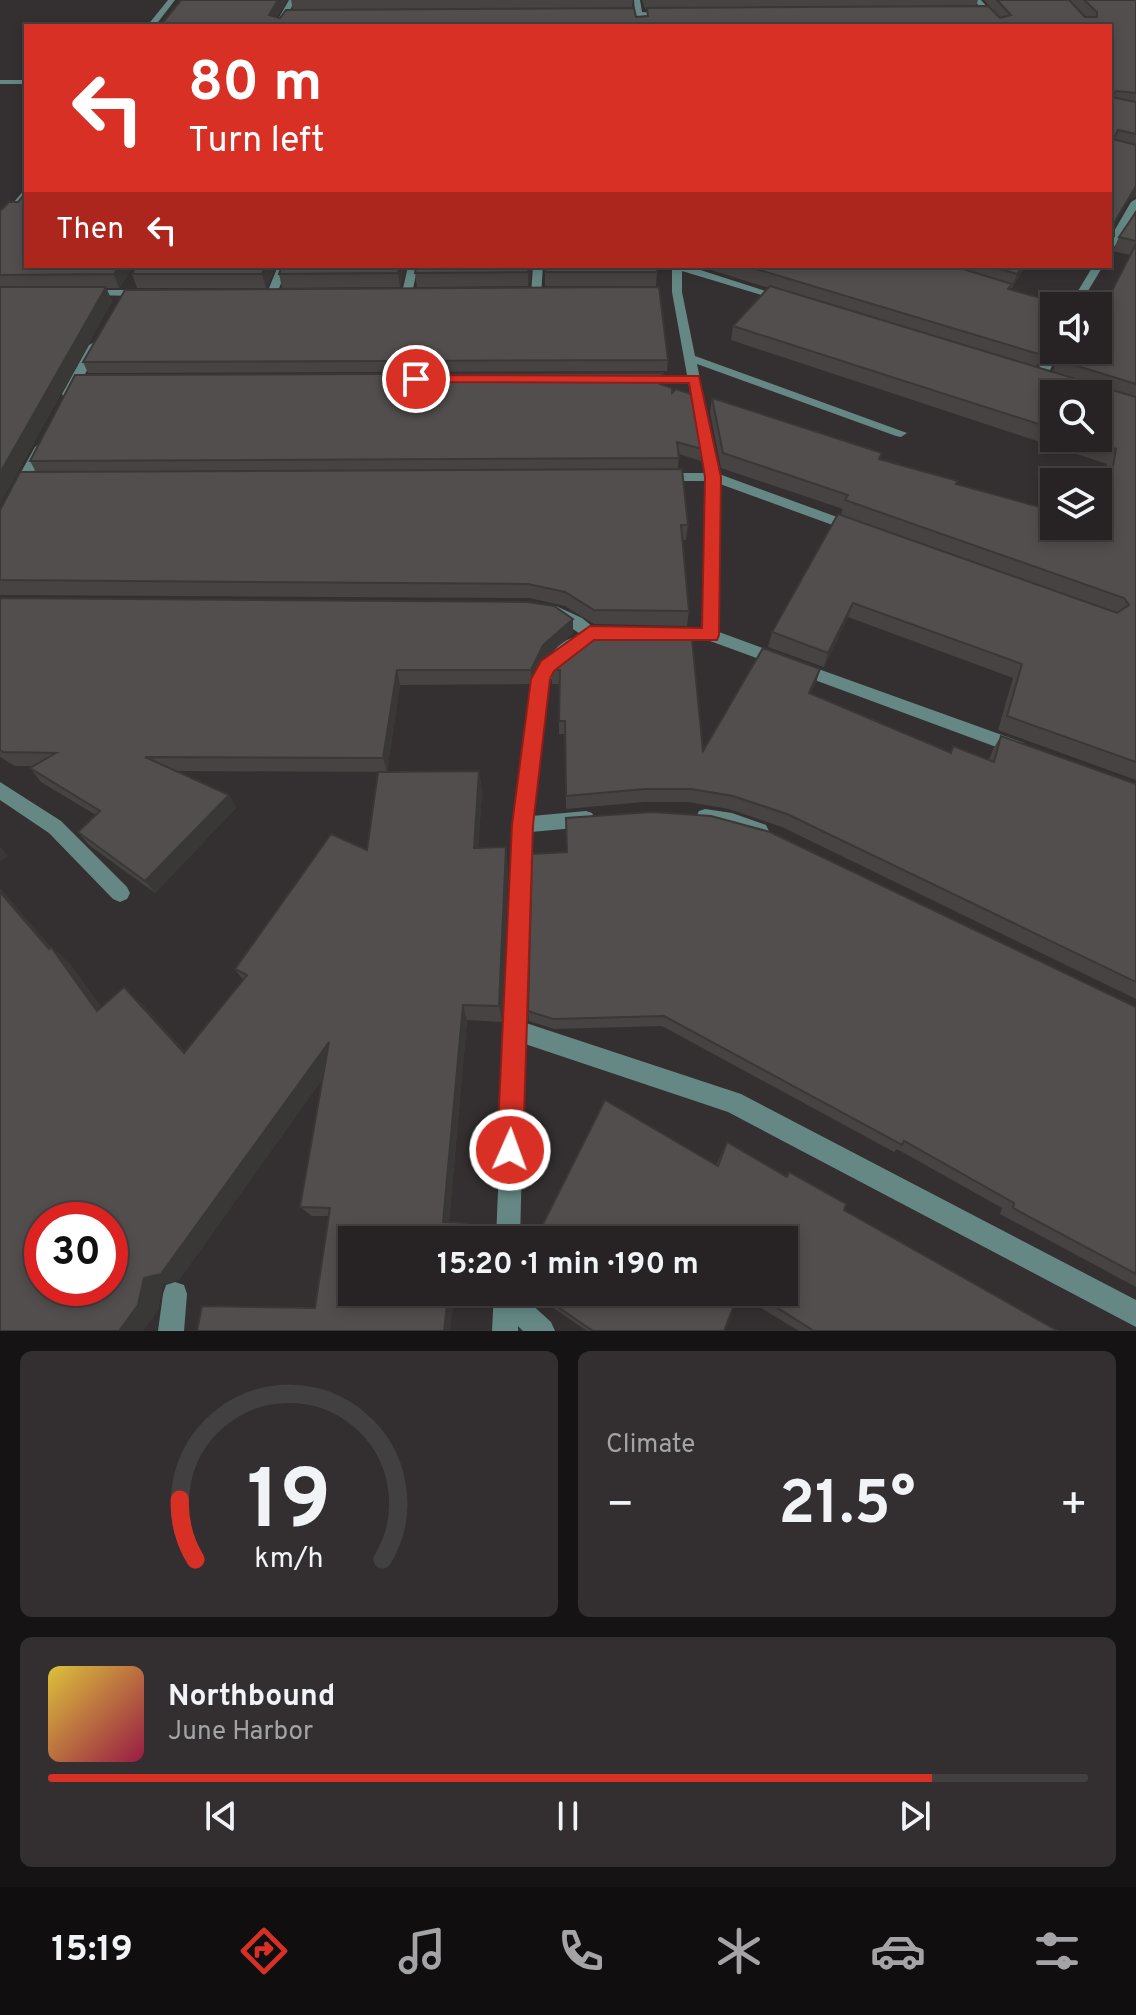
<!DOCTYPE html>
<meta charset="utf-8">
<style>
body{margin:0;font-family:Overpass,sans-serif;background:#332f31;color:#f1f3f6;height:100vh;display:flex;flex-direction:column;font-size:30px;white-space:nowrap}
*{box-sizing:border-box;margin:0}
p{font-size:26px;color:#a4a4a6}
.icon{flex:none;width:44px;height:44px;fill:none;stroke:currentColor;stroke-width:2;stroke-linecap:round;stroke-linejoin:round}
.map{position:relative;height:1331px;overflow:hidden}
.panel{display:flex;flex-direction:column;gap:20px;padding:20px;background:#151314;flex:1}
.panel>*{flex:none}
.banner{position:absolute;left:24px;top:24px;width:1088px;height:244px;border-radius:0px;box-shadow:0 4px 12px #0003,0 0 0 2px #434041;background:#d93025;color:#fff;overflow:hidden}
.controls{position:absolute;left:1040px;top:292px;display:grid;gap:16px}
.controls a{display:grid;place-items:center;width:72px;height:72px;border-radius:0px;background:#272324;box-shadow:0 4px 12px #0003,0 0 0 2px #434041;font-size:40px}
.speed{position:absolute;left:24px;top:1202px;display:flex;gap:16px;font-size:40px;font-weight:700;text-align:center}
.speed>*{display:grid;place-content:center;width:104px;height:104px;border-radius:50%;background:#272324;box-shadow:0 4px 12px #0003,0 0 0 2px #434041;line-height:1}
.speed .limit{border:12px solid #d22;background:#fff;color:#111}
.pin{position:absolute;display:grid;place-items:center;width:68px;height:68px;color:#fff;margin:-34px;border:4px solid #fff;border-radius:50%;box-shadow:0 2px 8px #0007}
.me{position:absolute;width:88px;margin:-44px;rotate:2deg;stroke-linejoin:round;filter:drop-shadow(0 0 6px #0008)}
.turn{display:flex;align-items:center;gap:28px;height:168px;padding:0 32px;font-size:36px}
.turn .icon{width:104px;height:104px;stroke-width:2.5}
.turn b{display:block;font-size:56px;line-height:68px}
.then{display:flex;align-items:center;height:76px;padding:0 32px;background:#0003;gap:16px;font-size:30px}
.big{font-size:60px;font-weight:700;line-height:1.1}
.panel .widget{flex:1;display:flex;flex-direction:column;justify-content:center;gap:12px;min-width:0;padding:0 28px;border-radius:12px;background:#332f31}
.panel .dial{align-items:center;gap:0}
.dial svg{height:208px;overflow:visible;fill:none;stroke:#434041;stroke-width:7;stroke-linecap:round;text-anchor:middle}
.dial text{fill:#f1f3f6;stroke:none}
.song{display:flex;align-items:center;gap:24px}
.cover{width:96px;height:96px;border-radius:12px;background:linear-gradient(135deg,hsl(50 70% 55%),hsl(340 70% 35%))}
.played{height:8px;border-radius:4px;background:linear-gradient(90deg,#d93025 85%,#434041 85%)}
.keys{display:flex;justify-content:space-around;direction:ltr}
.heat{display:flex;justify-content:space-between;align-items:center;font-size:44px;direction:ltr}
.panel .tiles{flex:1;display:grid;gap:20px;grid-template-columns:1fr 1fr}
.widget:last-child{grid-column:span 2}
.trip{position:absolute;left:338px;top:1226px;width:460px;height:80px;border-radius:0px;background:#272324;box-shadow:0 4px 12px #0003,0 0 0 2px #434041;font-weight:700;line-height:80px;text-align:center}
.tab-bar{display:flex;height:128px;justify-content:space-around;align-items:center;background:#100e0e;color:#a4a4a6}
.tab-bar .icon{width:56px;height:56px}
.tab-bar .active{color:#d93025}
.tab-bar b{font-size:36px;color:#f1f3f6}
.map>svg:first-child{display:block}
.lines{fill:none;stroke-linecap:round;stroke-linejoin:round}
.street{fill:#658885;fill-rule:evenodd}
.wall{fill:#474343;fill-rule:evenodd}
.shaded-wall{fill:#3a3737}
.building{fill:#534e4e;stroke:#3a3737;stroke-width:2;fill-rule:evenodd}
.route{fill:#d93025;stroke:#8d1f18;stroke-width:2}
</style>
<div class="map">
<svg width="1136" height="1331" viewBox="0 0 1136 1331">
<rect width="100%" height="100%" fill="#342f30"/>
<g class="lines">
<g class="street">
<polygon points="168,0 175,0 155,26 147,26"/>
<polygon points="289,0 295,0 282,26 274,26"/>
<polygon points="634,0 640,0 642,12 669,14 643,16 645,26 637,26 636,16 610,14 635,12"/>
<polygon points="974,0 981,0 1004,26 996,26"/>
<rect x="0" y="80" width="26" height="4"/>
<polygon points="26,188 26,197 3,227 0,228 0,218"/>
<polygon points="1136,199 1136,210 1115,246 1110,249 1110,238 1131,202"/>
<polygon points="278,266 288,266 277,293 268,295 267,293"/>
<polygon points="408,266 418,266 412,293 407,296 402,293"/>
<polygon points="533,266 543,266 541,295 536,298 531,295"/>
<polygon points="672,266 688,266 787,298 778,300 682,271 682,292 695,356 907,433 901,437 896,436 697,364 719,474 859,525 861,528 859,531 849,531 720,484 719,632 784,656 786,660 784,664 778,666 710,641 673,640 665,634 673,628 703,629 706,481 662,481 655,477 662,473 706,473 688,382 644,383 638,379 644,375 687,375 672,292"/>
<polygon points="1093,266 1103,266 1079,306 1069,306"/>
<polygon points="87,290 144,290 149,293 144,296 83,295 82,293"/>
<polygon points="95,342 101,345 74,394 68,398 64,397 62,394 89,345"/>
<polygon points="1054,345 1054,350 1059,350 1047,377 1045,380 1037,380 1035,377 1048,348"/>
<polygon points="41,443 47,447 7,523 0,528 0,510 35,447"/>
<path d="M556,606l26,12 11,9h17l8,6 -8,6 -25,-2 2,4 -29,26 -10,18 -16,131 54,-5 6,2 3,6 -3,6 -6,2 -55,5 -5,191 215,71 395,206v27l-408,-215 -203,-68 -5,196h-24l17,-415 17,-131c5,-21 29,-62 54,-57 -11,-10 -28,-15 -36,-25l3,-4z"/>
<polygon points="799,662 1024,743 1027,748 1024,753 1018,755 793,672 791,668 793,664"/>
<polygon points="0,782 61,821 127,887 130,893 127,899 120,902 113,899 49,833 0,800"/>
<polygon points="705,809 732,813 766,825 769,831 766,837 760,839 732,829 699,823 696,817 699,811"/>
<polygon points="175,1282 184,1285 187,1294 184,1331 158,1331 163,1294 166,1285"/>
<polygon points="494,1292 518,1292 551,1322 555,1331 523,1331 518,1326 518,1331 492,1331"/>
</g>
</g>
<g class="wall">
<polygon points="181,0 287,0 277,17 280,18 293,10 291,0 633,0 632,8 636,17 647,16 647,9 645,9 642,0 978,0 976,6 997,15 984,0 1136,0 1136,196 1128,200 1114,226 1114,236 1110,244 1110,26 160,26"/>
<polygon points="18,202 26,266 134,266 119,288 106,288 112,301 0,504 0,211"/>
<path d="M1136,212v568l-138,-50 15,-52 -165,-61 -24,50 -56,-20 4,-15 69,-118 2,-5 -122,-41 -11,-56 2,-14 170,55 -2,6 76,25 142,42v-10l9,-52 -376,-124 2,-14 36,-38 -71,-22h328l-14,22h-2l-1,1 45,53 -9,5 -9,20 16,5 10,-21 -1,-1h37l2,-36 30,-59 -17,-4 6,-14zM1054,394l44,44h-44z"/>
<polygon points="136,266 277,266 266,288 137,288 132,274"/>
<polygon points="282,266 407,266 400,287 282,288 279,274"/>
<polygon points="416,266 532,266 528,286 417,287 415,273"/>
<polygon points="545,266 657,272 656,286 545,286"/>
<polygon points="668,360 667,371 88,373 83,362"/>
<polygon points="662,385 672,393 702,449 701,461 679,454 678,469 688,525 686,540 682,540 689,611 687,626 594,624 565,606 529,598 0,595 0,510 36,472 30,461"/>
<polygon points="0,598 573,619 573,633 543,659 531,684 400,685 387,772 175,771 229,795 236,808 155,893 89,845 78,832 96,815 41,782 30,768 34,766 15,766 0,757"/>
<polygon points="564,651 703,751 816,683 810,694 950,752 953,746 989,760 993,749 1001,736 1136,784 1136,999 782,827 729,809 688,802 644,802 566,809 565,734 559,734 559,684 552,684 552,670"/>
<polygon points="479,771 482,792 478,848 508,867 502,1022 467,1020 449,1222 472,1231 352,1292 467,1292 466,1301 315,1308 329,1216 312,1216 300,1207 323,1078 179,1280 163,1284 158,1310 143,1331 0,1331 51,947 70,964 101,1007 141,1003 185,1052 243,980 235,969 367,850"/>
<polygon points="1136,1007 1136,1287 1000,1214 1002,1208 897,1149 894,1152 662,1026 554,1029 529,1021 528,1011"/>
<polygon points="727,1142 785,1176 789,1172 844,1210 1058,1331 799,1331 738,1294 724,1331 587,1331 530,1292 784,1292 716,1165"/>
</g>
<g class="shaded-wall">
<polygon points="278,0 287,0 271,26 269,15"/>
<polygon points="1136,186 1136,196 1128,200 1110,232 1114,223"/>
<polygon points="119,266 134,266 119,288 114,274"/>
<polygon points="266,266 277,266 266,288 262,274"/>
<polygon points="400,266 407,266 400,287 398,273"/>
<polygon points="529,266 532,266 528,286 528,272"/>
<polygon points="1023,266 1026,266 1012,288 1017,274"/>
<polygon points="106,287 112,301 0,504 0,473"/>
<polygon points="1054,331 1054,342 1045,347 1052,332"/>
<polygon points="853,603 848,617 824,667 828,653"/>
<polygon points="573,619 573,633 543,659 531,684 531,670 543,645"/>
<polygon points="820,669 816,683 804,707 809,693"/>
<polygon points="397,670 400,685 387,772 383,758"/>
<polygon points="479,771 482,792 477,868 474,848"/>
<polygon points="229,795 236,808 155,893 145,881"/>
<polygon points="0,846 8,856 0,861"/>
<polygon points="506,847 508,867 502,1022 499,1006"/>
<polygon points="0,888 51,947 70,964 115,1027 97,1011 49,949 0,892"/>
<polygon points="124,987 141,1003 199,1067 184,1053"/>
<polygon points="463,1005 467,1020 448,1231 443,1222"/>
<polygon points="329,1042 339,1056 179,1280 163,1284 158,1310 143,1331 119,1331 144,1278"/>
<polygon points="468,1223 472,1231 471,1240 466,1240"/>
<polygon points="461,1292 467,1292 466,1301 461,1296"/>
<polygon points="448,1296 454,1301 450,1331 444,1331"/>
</g>
<g class="building">
<polygon points="181,0 278,0 269,15 280,18 286,10 634,8 636,17 648,16 647,8 988,6 1000,18 1011,15 997,0 1069,0 1085,17 1097,17 1097,12 1084,0 1136,0 1136,93 1116,91 1112,97 1136,102 1136,134 1118,130 1113,139 1136,145 1136,186 1114,223 1114,236 1110,235 1110,26 160,26"/>
<polygon points="26,192 26,266 119,266 114,274 0,275 0,211 9,202 18,202"/>
<polygon points="1136,212 1136,241 1119,237"/>
<polygon points="1136,244 1136,384 1058,360 1062,350 1098,350 1098,314 1100,314"/>
<polygon points="136,266 266,266 262,274 132,274"/>
<polygon points="282,266 400,266 398,273 279,274"/>
<polygon points="416,266 529,266 528,272 415,273"/>
<rect x="545" y="266" width="112" height="6"/>
<polygon points="746,266 953,266 1012,284 1008,289 1070,306 1054,306 1054,331 1052,332 1042,355"/>
<polygon points="990,266 1023,266 1017,274"/>
<polygon points="770,286 1086,382 1103,382 1105,388 1136,397 1136,762 1007,716 1022,664 853,603 828,653 772,632 838,514 1117,613 1129,605 1124,598 845,500 848,495 723,453 712,398 882,453 879,459 958,481 956,484 1054,511 1054,526 1098,526 1098,523 1103,525 1116,449 1082,438 1098,438 1098,394 1054,394 1054,429 733,326"/>
<polygon points="0,287 106,287 0,473"/>
<polygon points="659,287 668,360 83,362 125,290"/>
<polygon points="663,373 660,384 672,388 672,393 676,389 691,394 702,449 677,442 679,458 30,461 75,375"/>
<polygon points="682,469 688,525 681,525 689,611 594,610 565,592 528,584 0,580 0,510 20,472"/>
<polygon points="0,598 528,602 554,606 573,619 543,645 531,670 397,670 383,758 145,757 229,795 145,881 78,832 100,811 30,768 56,753 3,752 0,750"/>
<polygon points="594,628 691,629 703,751 763,648 820,669 809,693 951,753 953,746 994,762 1001,736 1136,784 1136,982 787,814 733,796 691,789 645,789 566,796 565,721 559,721 560,670 552,670 564,651"/>
<path d="M479,771l-5,77 32,-1 -7,159 -36,-1 -20,217 25,1 -2,17h-114v52h109v4h-13l-4,35h-247l5,-25 113,2 15,-100 -30,-1 29,-165 -168,232 -17,4 -6,27 -19,26h-119v-439l49,57 2,-2 46,64 27,-24 60,66 63,-78 -12,-6 96,-135 36,16 11,-78zM42,1220h68v68h-68z"/>
<polygon points="652,812 711,816 770,832 1136,1007 1136,1274 1013,1208 1014,1203 904,1141 902,1145 664,1016 553,1019 528,1011 532,854 567,852 566,818"/>
<polygon points="605,1100 718,1166 727,1142 787,1177 789,1172 846,1204 844,1210 1058,1331 811,1331 811,1329 752,1292 784,1292 784,1240 535,1240"/>
<polygon points="536,1292 739,1292 724,1331 593,1331"/>
</g>
<polygon class="route" points="416,375 699,376 721,477 719,635 717,640 594,640 554,671 550,679 533,825 523,1150 519,1159 510,1163 501,1159 497,1150 512,825 531,679 541,661 590,626 702,628 705,477 689,383 411,382 411,376"/>
</svg>
<div class="controls">
<a><svg class="icon" aria-label="sound" viewBox="0 0 24 24"><path d="M4 9h4l5-4v14l-5-4H4zM17 9q2 3 0 6"/></svg></a>
<a><svg class="icon" aria-label="search" viewBox="0 0 24 24"><circle cx="10" cy="10" r="6"/><path d="M15 15l6 6"/></svg></a>
<a><svg class="icon" aria-label="layers" viewBox="0 0 24 24"><path d="M12 4l9 5-9 5-9-5zM3 14l9 5 9-5"/></svg></a>
</div>
<div class="speed"><div class="limit">30</div></div>
<div class="pin" style="left:416px;top:379px;background:#d93025"><svg class="icon" aria-label="arrive" viewBox="0 0 24 24"><path d="M6 21V4h12l-3 4 3 4H6"/></svg></div>
<svg class="me" style="left:510px;top:1150px" viewBox="-20 -20 40 40"><circle r="17" fill="#d93025" stroke="#fff" stroke-width="3"/><path d="M0-11L8 9 0 5-8 9z" fill="#fff"/></svg>
<div class="trip">15:20 · 1 min · 190 m</div>
<div class="banner">
<div class="turn"><svg class="icon" aria-label="left" viewBox="0 0 24 24"><path d="M17 20v-9H6M10 6l-5 5 5 5"/></svg><div><b>80 m</b>Turn left</div></div>
<div class="then">Then<svg class="icon" aria-label="left" viewBox="0 0 24 24"><path d="M17 20v-9H6M10 6l-5 5 5 5"/></svg></div>
</div>
</div>
<section class="panel">
<div class="tiles">
<div class="widget dial"><svg viewBox="0 0 100 80">
<path d="M14 69A42 42 0 1 1 86 69"/>
<path d="M14 69A42 42 0 0 1 8 46" stroke="#d93025"/>
<text x="50" y="56" font-size="32" font-weight="700">19</text>
<text x="50" y="72" font-size="11">km/h</text>
</svg></div>
<div class="widget"><p>Climate</p>
<div class="heat"><a>−</a><b class="big">21.5°</b><a>+</a></div>
</div>
<div class="widget">
<div class="song"><i class="cover"></i><div><b>Northbound</b><p>June Harbor</p></div></div>
<div class="played"></div>
<div class="keys"><svg class="icon" aria-label="previous" viewBox="0 0 24 24"><path d="M18 5L8 12l10 7zM5 5v14"/></svg><svg class="icon" aria-label="pause" viewBox="0 0 24 24"><path d="M8 5v14M16 5v14"/></svg><svg class="icon" aria-label="next" viewBox="0 0 24 24"><path d="M6 5l10 7-10 7zM19 5v14"/></svg></div>
</div>
</div>
</section>
<nav class="tab-bar">
<b>15:19</b>
<svg class="icon active" aria-label="directions" viewBox="0 0 24 24"><path d="M12 3l9 9-9 9-9-9zM9 14v-3h6M13 9l2 2-2 2"/></svg>
<svg class="icon" aria-label="music" viewBox="0 0 24 24"><path d="M9 18V5l10-2v13"/><circle cx="6" cy="18" r="3"/><circle cx="16" cy="16" r="3"/></svg>
<svg class="icon" aria-label="phone" viewBox="0 0 24 24"><path d="M5 4h4l2 5-3 2q2 4 5 5l2-3 5 2v4C11 20 4 13 5 4z"/></svg>
<svg class="icon" aria-label="climate" viewBox="0 0 24 24"><path d="M12 3v18M4 7l16 10M4 17L20 7"/></svg>
<svg class="icon" aria-label="car" viewBox="0 0 24 24"><path d="M5 17H2v-5l4-1 3-4h7l3 4 3 1v5h-3M9 17h6M6 11h13"/><circle cx="7" cy="17" r="2"/><circle cx="17" cy="17" r="2"/></svg>
<svg class="icon" aria-label="filters" viewBox="0 0 24 24"><path d="M4 7h16M4 17h16"/><circle cx="9" cy="7" r="2"/><circle cx="15" cy="17" r="2"/></svg>
</nav>
